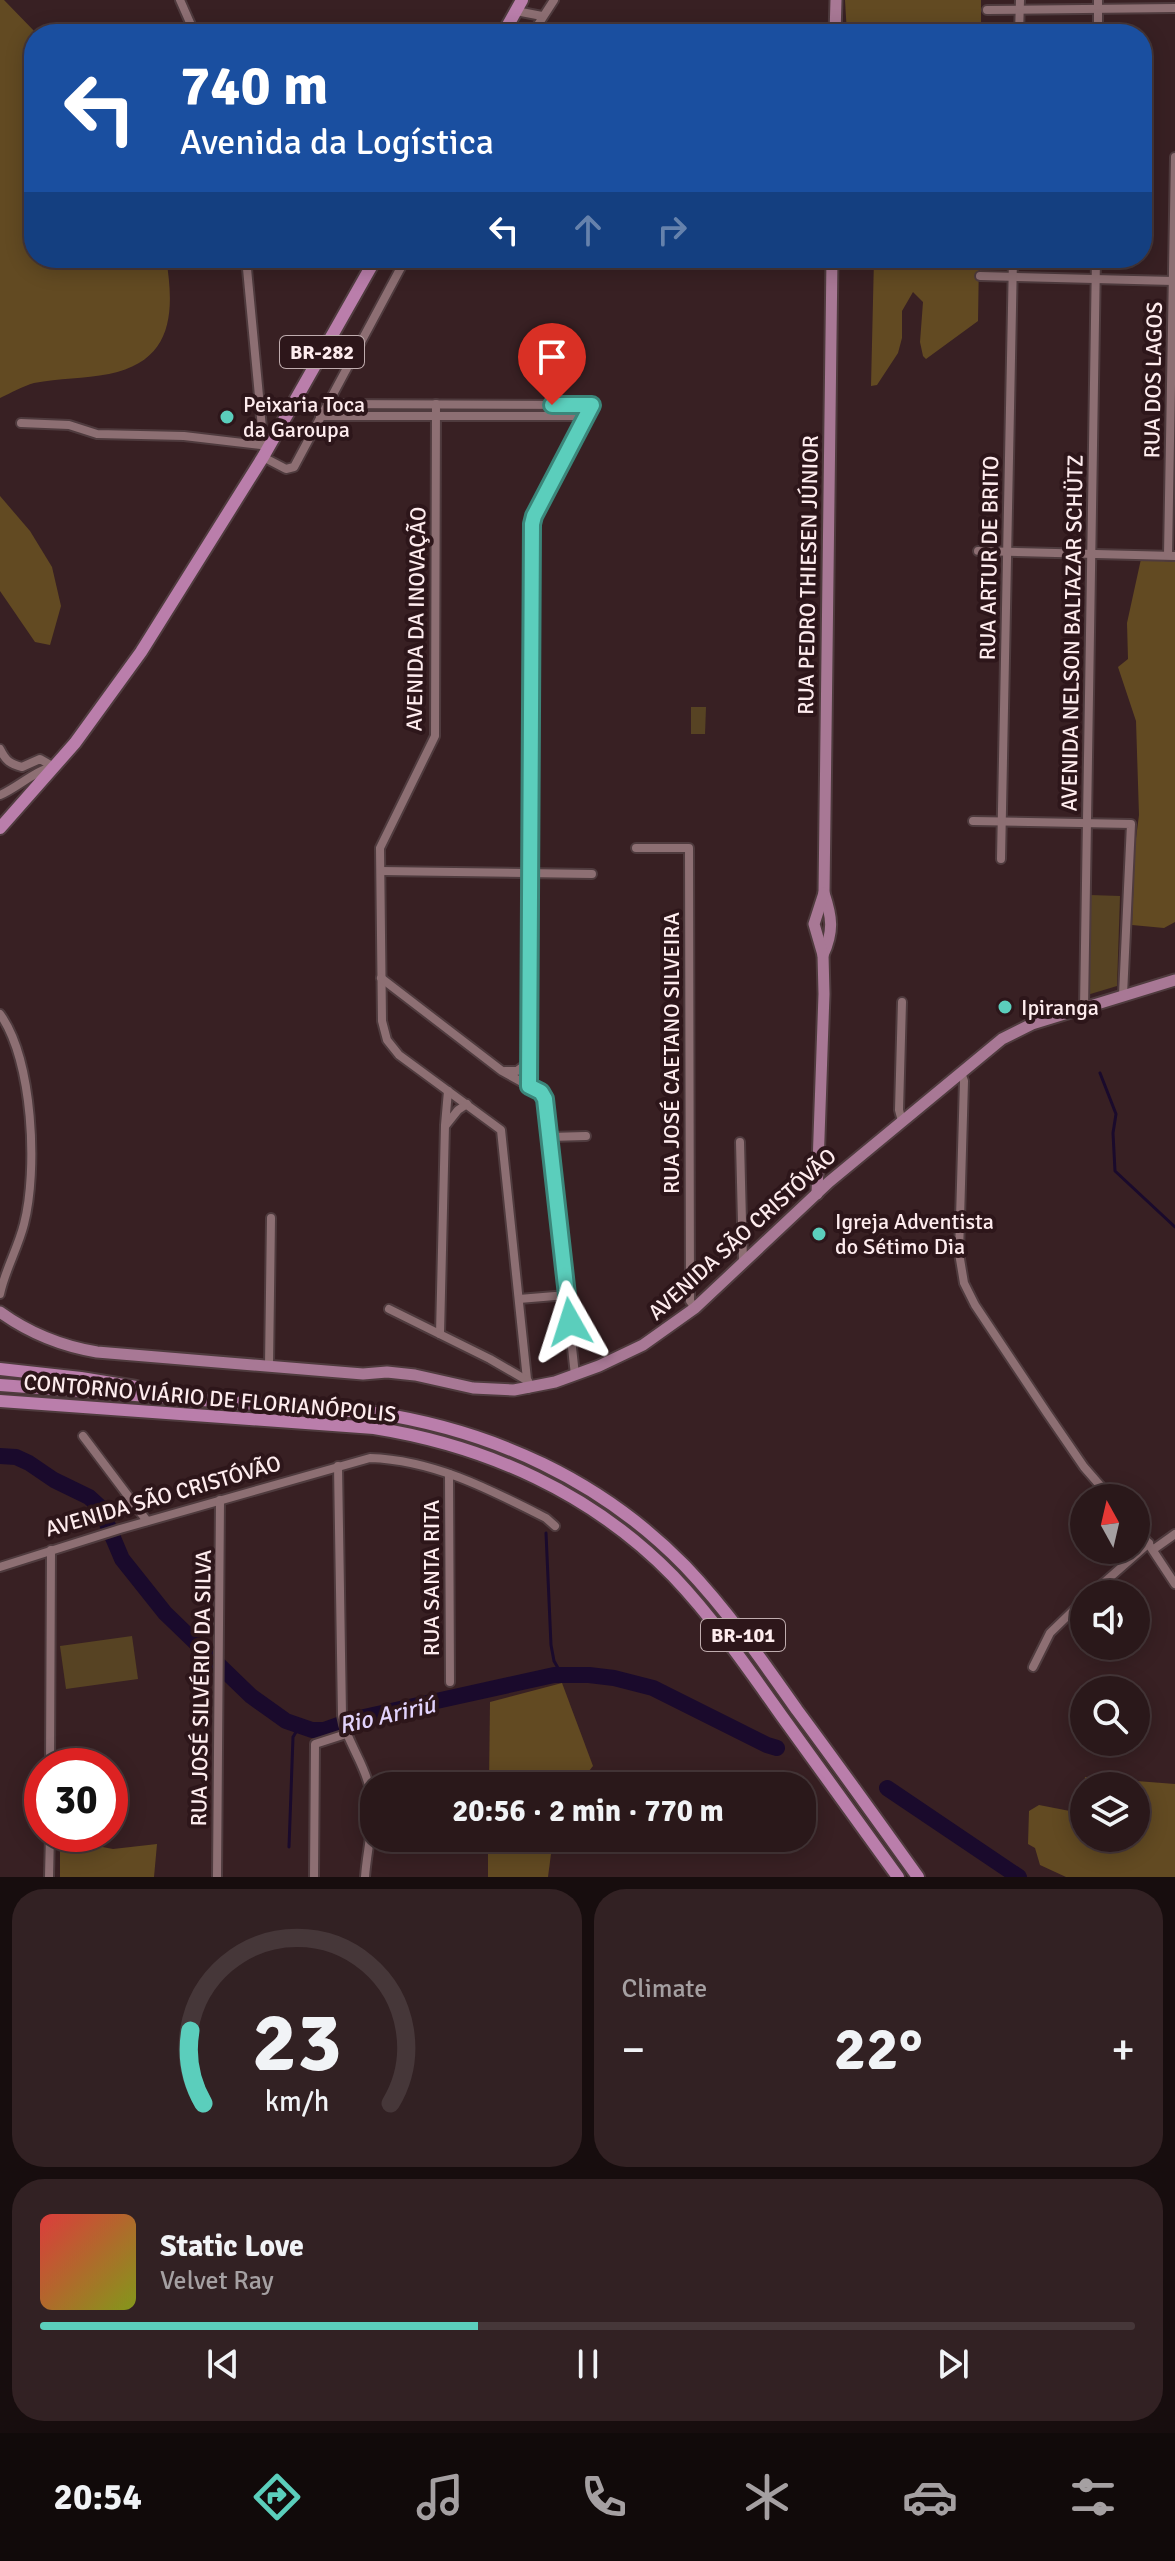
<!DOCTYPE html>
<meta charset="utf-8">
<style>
body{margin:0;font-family:Signika,sans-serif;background:#322123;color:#f1f3f6;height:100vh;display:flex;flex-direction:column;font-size:30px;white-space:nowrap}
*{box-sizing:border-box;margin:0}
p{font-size:26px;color:#a5a0a2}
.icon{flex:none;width:44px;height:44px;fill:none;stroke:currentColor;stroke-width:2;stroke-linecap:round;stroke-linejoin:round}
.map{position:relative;height:1877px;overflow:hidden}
.details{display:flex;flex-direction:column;gap:12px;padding:12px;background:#170d0e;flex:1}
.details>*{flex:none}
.top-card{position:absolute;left:24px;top:24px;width:1128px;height:244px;border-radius:32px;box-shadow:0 4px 20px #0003,0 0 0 2px #463739;background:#1a4fa0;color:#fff;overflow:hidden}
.needle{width:52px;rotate:352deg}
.fabs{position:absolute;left:1070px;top:1484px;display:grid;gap:16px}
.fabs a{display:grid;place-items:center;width:80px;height:80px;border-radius:50%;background:#2a181a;box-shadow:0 4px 20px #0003,0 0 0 2px #463739;font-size:40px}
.speed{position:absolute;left:24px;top:1748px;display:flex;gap:16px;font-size:40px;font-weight:700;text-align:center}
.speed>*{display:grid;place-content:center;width:104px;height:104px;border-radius:50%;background:#2a181a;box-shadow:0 4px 20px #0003,0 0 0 2px #463739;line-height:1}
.speed .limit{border:12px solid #d22;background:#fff;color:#111}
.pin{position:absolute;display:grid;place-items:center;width:68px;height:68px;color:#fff;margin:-82px -34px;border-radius:50% 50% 50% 0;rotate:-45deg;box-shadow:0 0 8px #0007}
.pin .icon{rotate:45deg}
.me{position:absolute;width:88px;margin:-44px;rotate:354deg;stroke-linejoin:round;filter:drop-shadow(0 0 6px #0008)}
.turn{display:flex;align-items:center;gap:28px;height:168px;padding:0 24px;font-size:36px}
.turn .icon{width:104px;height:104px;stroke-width:2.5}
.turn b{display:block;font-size:56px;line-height:68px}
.lanes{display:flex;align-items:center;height:76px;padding:0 24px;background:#0003;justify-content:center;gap:40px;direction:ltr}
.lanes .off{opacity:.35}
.big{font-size:60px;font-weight:700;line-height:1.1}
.details .widget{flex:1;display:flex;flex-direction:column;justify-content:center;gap:12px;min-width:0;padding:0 28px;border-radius:32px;background:#322123}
.details .dial{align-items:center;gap:0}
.dial svg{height:208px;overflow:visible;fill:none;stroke:#463739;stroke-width:7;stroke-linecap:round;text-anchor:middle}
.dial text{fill:#f1f3f6;stroke:none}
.song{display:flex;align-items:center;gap:24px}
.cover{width:96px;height:96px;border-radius:12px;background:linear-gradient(135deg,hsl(0 70% 55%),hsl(70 70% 35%))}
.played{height:8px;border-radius:4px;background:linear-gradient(90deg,#5bcebc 40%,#463739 40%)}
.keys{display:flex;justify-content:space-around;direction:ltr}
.heat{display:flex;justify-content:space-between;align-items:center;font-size:44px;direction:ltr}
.details .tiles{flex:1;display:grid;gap:12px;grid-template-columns:1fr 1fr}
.widget:last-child{grid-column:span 2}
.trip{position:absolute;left:360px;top:1772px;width:456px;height:80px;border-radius:32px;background:#2a181a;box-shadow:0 4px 20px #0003,0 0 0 2px #463739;font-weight:700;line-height:80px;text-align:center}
.tabs{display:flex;height:128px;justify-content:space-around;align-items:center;background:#110a0a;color:#a5a0a2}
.tabs .icon{width:56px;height:56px}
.tabs .active{color:#5bcebc}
.tabs b{font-size:36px;color:#f1f3f6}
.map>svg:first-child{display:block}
.green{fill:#574323}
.forest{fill:#624a22;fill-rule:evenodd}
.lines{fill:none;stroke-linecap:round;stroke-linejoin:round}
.stream{stroke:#1a0a2c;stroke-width:3}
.river{stroke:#1a0a2c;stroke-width:16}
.minor-casing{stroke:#4f3b3e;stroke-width:12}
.major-casing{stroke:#4f3b3e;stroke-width:15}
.highway-casing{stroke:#4f3b3e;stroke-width:16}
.minor{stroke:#8d6f73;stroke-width:8}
.major{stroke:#a87895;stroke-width:11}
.highway{stroke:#ba7eab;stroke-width:12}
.route-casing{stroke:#3b867a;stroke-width:20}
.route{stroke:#5bcebc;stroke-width:14}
.poi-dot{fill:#5bcebc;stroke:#2d161a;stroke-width:3}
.labels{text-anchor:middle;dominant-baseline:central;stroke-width:8;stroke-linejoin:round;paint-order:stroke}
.shield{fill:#2d161a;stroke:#bfacae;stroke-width:2}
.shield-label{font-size:20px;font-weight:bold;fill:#feecee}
.street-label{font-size:22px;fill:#feecee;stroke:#2d161a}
.poi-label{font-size:22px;fill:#feecee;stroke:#2d161a;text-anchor:start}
.water-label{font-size:24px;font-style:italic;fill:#e2d3fc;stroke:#2d161a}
</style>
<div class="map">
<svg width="1175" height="1877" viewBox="0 0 1175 1877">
<rect width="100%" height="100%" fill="#382023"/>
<g class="green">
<polygon points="691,707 706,707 705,734 691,734"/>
<polygon points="1090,895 1120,896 1117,986 1087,995"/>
<polygon points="132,1636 138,1679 66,1689 60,1646"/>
</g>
<g class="forest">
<path d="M0,0h4l33,34h-3v224h132c9,55 7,103 -57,116 -25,5 -50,4 -75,9 -11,3 -23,10 -34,15z"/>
<polygon points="845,0 981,0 981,34 847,34"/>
<polygon points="874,258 979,258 978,321 926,359 923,356 920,342 923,302 913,292 902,311 902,338 898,353 877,385 871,386"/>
<polygon points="0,496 30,531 52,567 61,606 50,645 35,642 0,591"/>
<polygon points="1141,559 1175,562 1175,922 1164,928 1132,925 1135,846 1139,815 1136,721 1118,667 1128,659 1127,623"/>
<polygon points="562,1683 593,1766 577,1786 489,1786 490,1702"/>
<path d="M1085,1777l90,7v93h-109l-26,-12 -5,-17 -7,-4 1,-33 10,-6 36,7 6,-1zM1136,1786v52h-52v-52z"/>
<polygon points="488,1838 553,1838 548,1877 488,1877"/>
<polygon points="60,1839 113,1849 157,1844 154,1877 60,1877"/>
</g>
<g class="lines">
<g class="stream">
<polyline points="1100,1073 1116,1114 1113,1133 1115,1171 1175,1227"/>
<polyline points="546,1533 551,1645 554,1661 562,1675"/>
<polyline points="289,1847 293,1737 299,1727"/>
</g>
<g class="river">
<polyline points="0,1456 16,1457 29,1463 54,1480 89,1497 100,1507 122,1559 165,1613 251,1696 286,1721 312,1730 324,1730 355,1719 554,1675 589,1675 614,1678 653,1688 767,1745 777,1748"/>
<polyline points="887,1788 1019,1877"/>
</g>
<g class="minor-casing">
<g id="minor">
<polyline points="180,0 195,34"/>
<polyline points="987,10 1175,8"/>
<polyline points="516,11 542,16"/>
<polyline points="532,34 554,0"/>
<polyline points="1019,34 1020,0"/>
<polyline points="1098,34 1098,0"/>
<polyline points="246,258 262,428 269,446"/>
<polyline points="980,276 1173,281"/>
<polyline points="327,404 592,405 534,516 532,524 529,1086 541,1092 545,1099 575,1375"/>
<polyline points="436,404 435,736 380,848 382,1021 387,1040 399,1055 501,1130 528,1389"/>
<polyline points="320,416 586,416"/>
<polyline points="21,423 69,425 97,434 184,436 269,446"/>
<polyline points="263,457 286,469 294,467 406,258"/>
<polyline points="978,551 1175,556"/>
<polyline points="1168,555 1175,157"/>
<path d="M0,749c6,12 10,15 22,18l18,-8 14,8"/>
<path d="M0,795c17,-7 37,-26 53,-28"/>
<polyline points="973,821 1131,824 1123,995"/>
<polyline points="636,848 689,848 690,1301 695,1308"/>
<polyline points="1001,859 1013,258"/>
<polyline points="381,871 592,874"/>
<polyline points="381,978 502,1071 529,1086"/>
<polyline points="902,1002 899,1110 902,1121"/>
<polyline points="1084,1008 1096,258"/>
<path d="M0,1014c33,46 38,156 24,210 -6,24 -19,46 -24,70"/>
<polyline points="505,1071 517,1071 529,1062"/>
<polyline points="961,1073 964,1081 959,1253 964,1283 975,1305 1047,1413 1084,1467 1111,1498"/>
<polyline points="446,1125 458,1110 467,1104"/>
<polyline points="549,1137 586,1136"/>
<polyline points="740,1142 743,1262"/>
<polyline points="519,1299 567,1295"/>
<polyline points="389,1309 490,1359 528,1381"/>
<polyline points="440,1334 445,1125 448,1091"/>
<polyline points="269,1366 271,1218"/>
<polyline points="83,1436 147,1521"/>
<path d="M338,1466l4,249c4,27 23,48 28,75 6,29 -3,58 -5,87"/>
<polyline points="449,1474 450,1682"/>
<polyline points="1136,1525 1175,1584"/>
<polyline points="1154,1549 1175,1534"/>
<path d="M0,1567l120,-38 250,-71c64,2 121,32 176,60l9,8"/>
<polyline points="1091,1594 1149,1543"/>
<polyline points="1033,1667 1050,1633 1084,1600"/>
<polyline points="50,1766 51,1550"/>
<polyline points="49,1877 50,1834"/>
<polyline points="217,1877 220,1500"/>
<polyline points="314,1877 315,1744 346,1734"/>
</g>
</g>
<g class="major-casing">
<g id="major">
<polyline points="835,34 836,0"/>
<path d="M823,955c11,-24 9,-38 1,-62l8,-635"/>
<polyline points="817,1194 824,994 823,955 814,924 824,893"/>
<path d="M0,1312c29,21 61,34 97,40l266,22 24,-2 28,3 58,13 41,2 41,-8 44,-16 44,-21 52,-37 134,-126 173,-143 30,-15 143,-44"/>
</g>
</g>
<g class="highway-casing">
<g id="highway">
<polyline points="503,34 522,0"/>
<polyline points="0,828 75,743 141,652 263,457 376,258"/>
<polyline points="0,1369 81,1378 136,1387"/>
<path d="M0,1385l376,28c117,18 225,67 309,153 42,44 77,94 112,144 41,55 81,111 121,167"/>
<path d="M0,1401l374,27c113,18 218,65 299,148 40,42 74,91 108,139 39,54 78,108 117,162"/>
</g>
</g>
<use href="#minor" class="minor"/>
<use href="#major" class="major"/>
<use href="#highway" class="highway"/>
</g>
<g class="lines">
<g class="route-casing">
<polyline id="route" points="552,405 592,405 534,516 532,524 529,1086 541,1092 545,1099 570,1322"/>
</g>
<use href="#route" class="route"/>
</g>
<g class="poi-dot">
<circle cx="227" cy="417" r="8"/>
<circle cx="1005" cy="1007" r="8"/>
<circle cx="819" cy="1234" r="8"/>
</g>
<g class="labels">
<g class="shield">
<rect x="280" y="336" width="84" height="32" rx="6"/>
<rect x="701" y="1619" width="84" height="32" rx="6"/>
</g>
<g class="shield-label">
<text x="322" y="352">BR-282</text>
<text x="743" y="1635">BR-101</text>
</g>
<g class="street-label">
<text transform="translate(1153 380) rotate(-89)">RUA DOS LAGOS</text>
<text transform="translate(989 558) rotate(-89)">RUA ARTUR DE BRITO</text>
<text transform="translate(808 575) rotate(-89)">RUA PEDRO THIESEN JÚNIOR</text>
<text transform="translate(416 619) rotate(-89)">AVENIDA DA INOVAÇÃO</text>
<text transform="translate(1072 633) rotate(-89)">AVENIDA NELSON BALTAZAR SCHÜTZ</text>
<text transform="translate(671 1053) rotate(-90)">RUA JOSÉ CAETANO SILVEIRA</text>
<text transform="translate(742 1234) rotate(-42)">AVENIDA SÃO CRISTÓVÃO</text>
<text transform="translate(210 1398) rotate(5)">CONTORNO VIÁRIO DE FLORIANÓPOLIS</text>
<text transform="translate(163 1496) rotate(-16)">AVENIDA SÃO CRISTÓVÃO</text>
<text transform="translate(431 1578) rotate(-90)">RUA SANTA RITA</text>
<text transform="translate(201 1688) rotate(-89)">RUA JOSÉ SILVÉRIO DA SILVA</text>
</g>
<g class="poi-label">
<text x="243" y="404">Peixaria Toca<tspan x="243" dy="25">da Garoupa</tspan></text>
<text x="1021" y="1007">Ipiranga</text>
<text x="835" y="1221">Igreja Adventista<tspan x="835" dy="25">do Sétimo Dia</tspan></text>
</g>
<g class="water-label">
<text transform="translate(387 1715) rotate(-13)">Rio Aririú</text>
</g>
</g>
</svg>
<div class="fabs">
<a><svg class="needle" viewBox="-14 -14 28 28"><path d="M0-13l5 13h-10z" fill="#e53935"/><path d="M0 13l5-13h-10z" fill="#a5a0a2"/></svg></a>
<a><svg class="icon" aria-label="sound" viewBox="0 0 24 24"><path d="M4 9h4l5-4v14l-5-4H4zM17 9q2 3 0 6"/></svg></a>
<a><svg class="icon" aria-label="search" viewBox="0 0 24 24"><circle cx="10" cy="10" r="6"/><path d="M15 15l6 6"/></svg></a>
<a><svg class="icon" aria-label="layers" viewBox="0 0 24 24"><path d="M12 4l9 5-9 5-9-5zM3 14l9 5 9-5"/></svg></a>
</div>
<div class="speed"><div class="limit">30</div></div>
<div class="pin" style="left:552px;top:405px;background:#d93025"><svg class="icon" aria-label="arrive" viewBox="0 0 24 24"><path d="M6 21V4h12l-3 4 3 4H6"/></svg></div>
<svg class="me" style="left:570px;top:1322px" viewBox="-20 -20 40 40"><path d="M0-17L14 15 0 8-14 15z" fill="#5bcebc" stroke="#fff" stroke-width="4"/></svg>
<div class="trip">20:56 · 2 min · 770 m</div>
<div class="top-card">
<div class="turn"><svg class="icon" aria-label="left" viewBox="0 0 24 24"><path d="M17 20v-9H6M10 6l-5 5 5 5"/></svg><div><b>740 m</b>Avenida da Logística</div></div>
<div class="lanes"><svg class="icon" aria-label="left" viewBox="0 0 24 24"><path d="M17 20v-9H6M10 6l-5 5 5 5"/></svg><svg class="icon off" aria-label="ahead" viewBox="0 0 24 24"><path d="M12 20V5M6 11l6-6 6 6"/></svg><svg class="icon off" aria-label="right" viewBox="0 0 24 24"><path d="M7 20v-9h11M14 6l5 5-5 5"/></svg></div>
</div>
</div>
<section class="details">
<div class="tiles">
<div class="widget dial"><svg viewBox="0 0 100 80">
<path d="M14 69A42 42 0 1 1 86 69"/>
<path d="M14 69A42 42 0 0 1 9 41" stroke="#5bcebc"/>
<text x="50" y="56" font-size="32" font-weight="700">23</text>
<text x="50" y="72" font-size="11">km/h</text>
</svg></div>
<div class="widget"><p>Climate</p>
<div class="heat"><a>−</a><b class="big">22°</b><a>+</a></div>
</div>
<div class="widget">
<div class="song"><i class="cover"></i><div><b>Static Love</b><p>Velvet Ray</p></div></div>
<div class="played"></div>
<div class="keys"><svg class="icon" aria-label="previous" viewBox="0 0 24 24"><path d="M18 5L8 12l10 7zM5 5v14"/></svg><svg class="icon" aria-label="pause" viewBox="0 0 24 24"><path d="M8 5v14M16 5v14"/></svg><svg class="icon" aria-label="next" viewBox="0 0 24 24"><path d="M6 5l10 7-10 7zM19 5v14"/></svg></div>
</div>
</div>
</section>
<nav class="tabs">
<b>20:54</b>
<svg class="icon active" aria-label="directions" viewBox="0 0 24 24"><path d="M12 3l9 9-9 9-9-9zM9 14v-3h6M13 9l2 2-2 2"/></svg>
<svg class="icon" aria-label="music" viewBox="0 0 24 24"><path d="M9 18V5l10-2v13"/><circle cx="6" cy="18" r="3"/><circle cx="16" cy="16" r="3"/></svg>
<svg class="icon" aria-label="phone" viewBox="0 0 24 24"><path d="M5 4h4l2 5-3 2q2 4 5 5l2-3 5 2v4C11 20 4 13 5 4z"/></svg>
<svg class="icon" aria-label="climate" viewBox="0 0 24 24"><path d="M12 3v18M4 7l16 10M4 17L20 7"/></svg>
<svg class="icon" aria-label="car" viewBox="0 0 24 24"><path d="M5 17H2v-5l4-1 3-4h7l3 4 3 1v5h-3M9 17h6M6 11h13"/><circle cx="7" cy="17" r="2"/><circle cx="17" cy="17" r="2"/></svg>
<svg class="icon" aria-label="filters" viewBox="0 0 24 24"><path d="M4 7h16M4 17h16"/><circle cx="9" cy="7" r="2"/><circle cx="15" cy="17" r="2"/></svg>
</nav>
